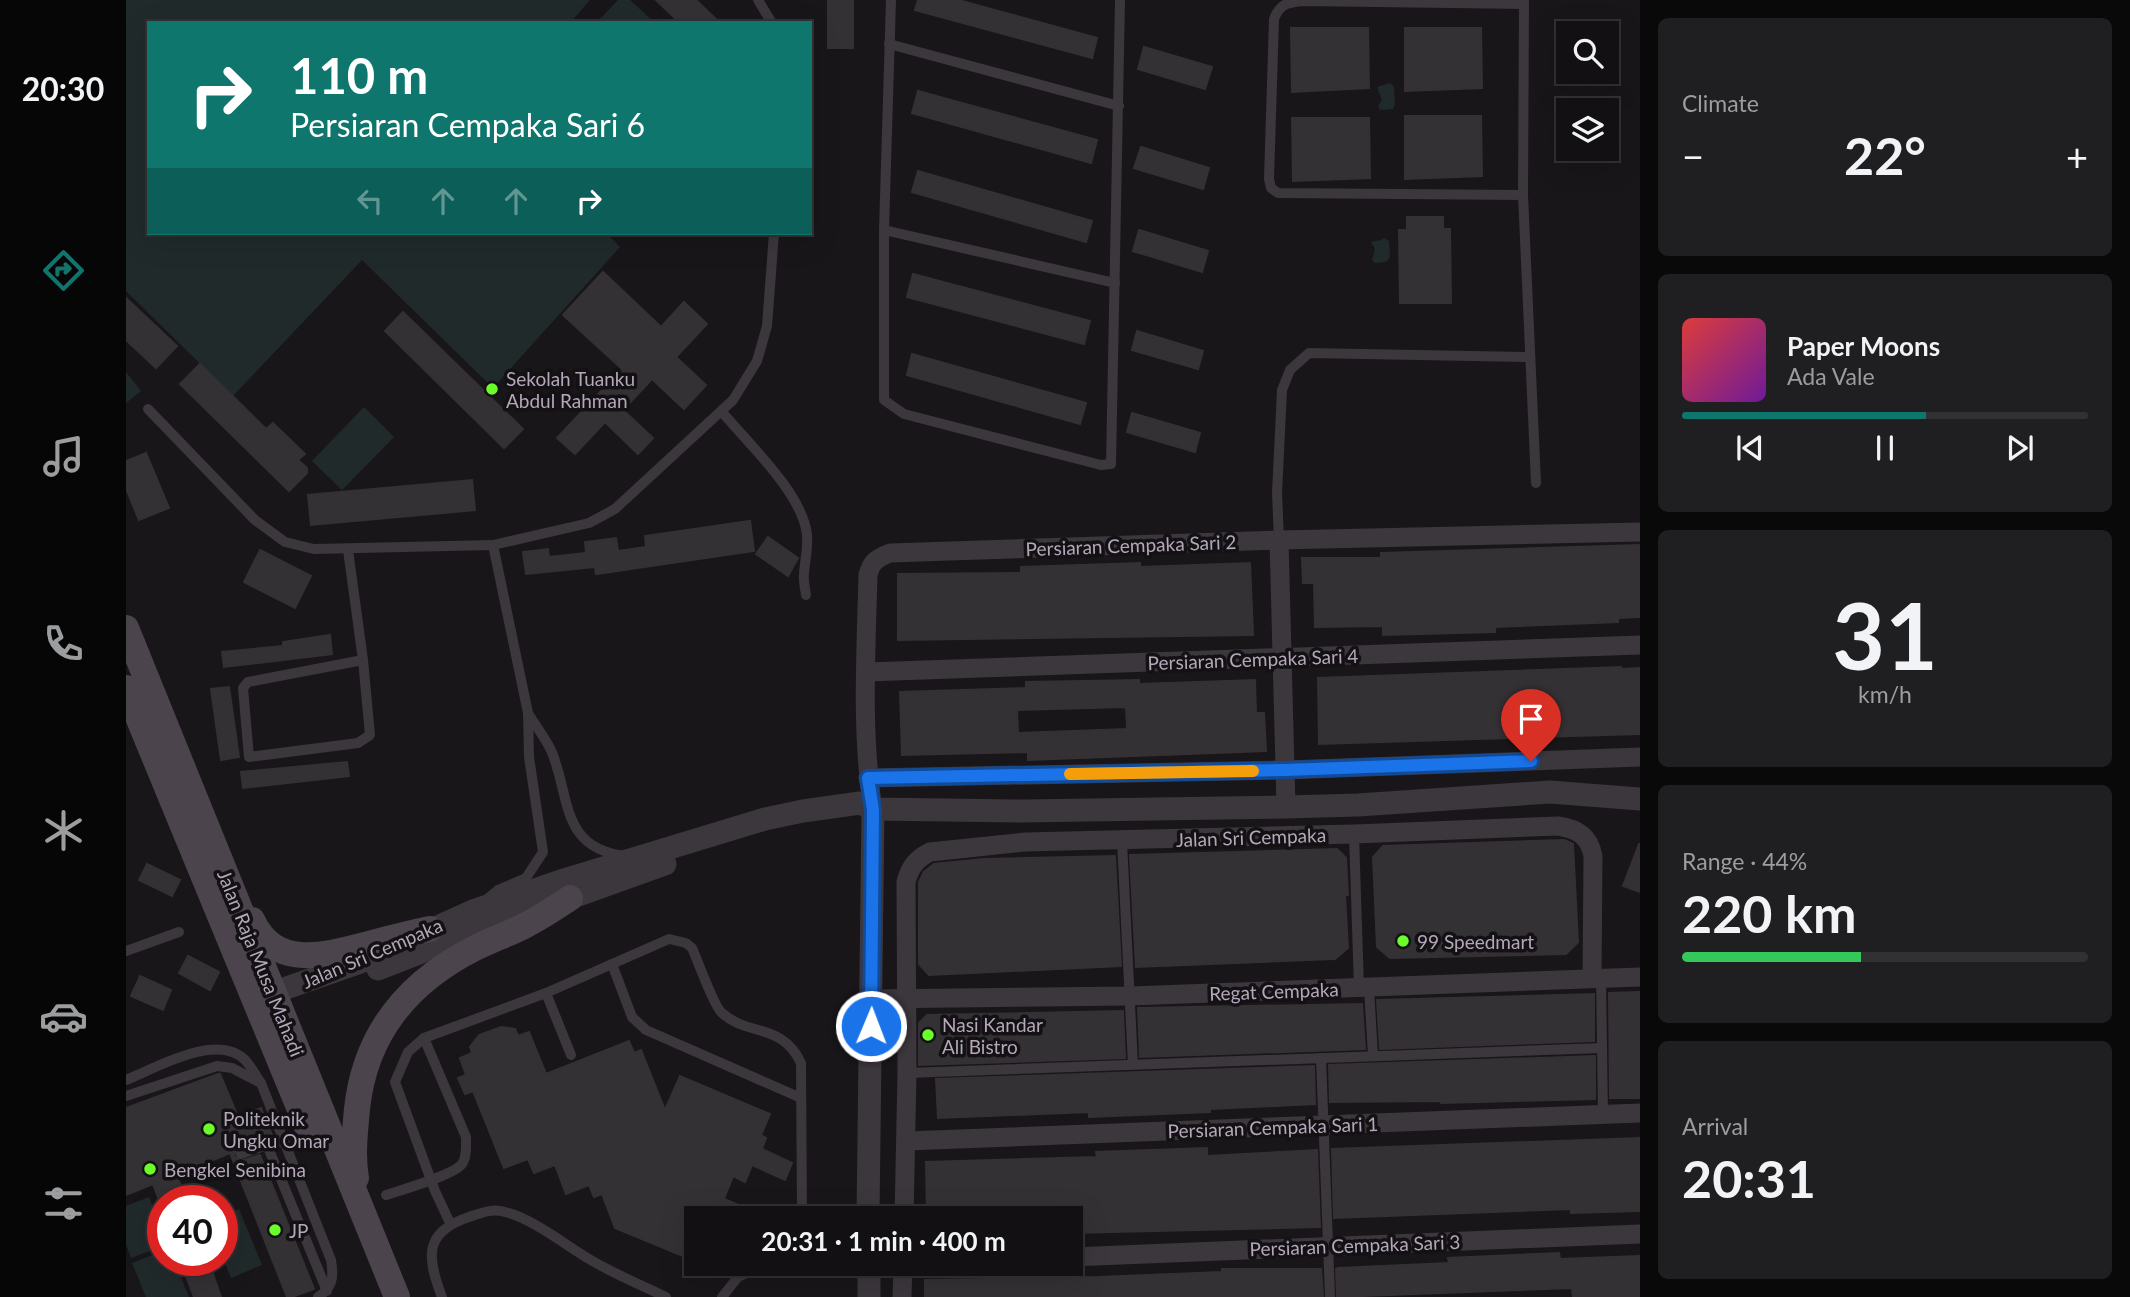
<!DOCTYPE html>
<meta charset="utf-8">
<style>
body{margin:0;font-family:Lato,sans-serif;background:#1f1e20;color:#f1f3f6;height:100vh;display:flex;flex-direction:column;font-size:26px;white-space:nowrap}
*{box-sizing:border-box;margin:0}
p{font-size:23px;color:#9c9d9f}
.icon{flex:none;width:38px;height:38px;fill:none;stroke:currentColor;stroke-width:2;stroke-linecap:round;stroke-linejoin:round}
.map{position:relative;flex:1;overflow:hidden}
.side{display:flex;flex-direction:column;gap:18px;padding:18px;background:#0a090a;width:490px}
.side>*{flex:none}
.hud{position:absolute;left:21px;top:21px;width:665px;height:214px;border-radius:0px;box-shadow:0 7px 28px #0002,0 0 0 2px #313032;background:#0f766e;color:#fff;overflow:hidden}
.controls{position:absolute;left:1430px;top:21px;display:grid;gap:14px}
.controls a{display:grid;place-items:center;width:63px;height:63px;border-radius:0px;background:#121012;box-shadow:0 7px 28px #0002,0 0 0 2px #313032;font-size:35px}
.speed{position:absolute;left:21px;top:1185px;display:flex;gap:14px;font-size:35px;font-weight:700;text-align:center}
.speed>*{display:grid;place-content:center;width:91px;height:91px;border-radius:50%;background:#121012;box-shadow:0 7px 28px #0002,0 0 0 2px #313032;line-height:1}
.speed .limit{border:10px solid #d22;background:#fff;color:#111}
.pin{position:absolute;display:grid;place-items:center;width:60px;height:60px;color:#fff;margin:-72px -30px;border-radius:50% 50% 50% 0;rotate:-45deg;box-shadow:0 0 7px #0007}
.pin .icon{rotate:45deg}
.me{position:absolute;width:77px;margin:-38px;rotate:1deg;stroke-linejoin:round;filter:drop-shadow(0 0 5px #0008)}
.turn{display:flex;align-items:center;gap:24px;height:147px;padding:0 28px;font-size:32px}
.turn .icon{width:91px;height:91px;stroke-width:2.5}
.turn b{display:block;font-size:49px;line-height:60px}
.lanes{display:flex;align-items:center;height:66px;padding:0 28px;background:#0003;justify-content:center;gap:35px;direction:ltr}
.lanes .off{opacity:.35}
.big{font-size:52px;font-weight:700;line-height:1.1}
.side .widget{flex:1;display:flex;flex-direction:column;justify-content:center;gap:10px;min-width:0;padding:0 24px;border-radius:10px;background:#1f1e20}
.side .dial{align-items:center;gap:0}
.dial b{font-size:91px;line-height:1}
.song{display:flex;align-items:center;gap:21px}
.cover{width:84px;height:84px;border-radius:10px;background:linear-gradient(135deg,hsl(0 70% 55%),hsl(280 70% 35%))}
.played{height:7px;border-radius:4px;background:linear-gradient(90deg,#0f766e 60%,#313032 60%)}
.keys{display:flex;justify-content:space-around;direction:ltr}
.heat{display:flex;justify-content:space-between;align-items:center;font-size:38px;direction:ltr}
.charge{height:10px;border-radius:5px;background:linear-gradient(90deg,#34c759 44%,#313032 0)}
.trip{position:absolute;left:558px;top:1206px;width:399px;height:70px;border-radius:0px;background:#121012;box-shadow:0 7px 28px #0002,0 0 0 2px #313032;font-weight:700;line-height:70px;text-align:center}
main{display:flex;flex:1;min-height:0}
.tabs{display:flex;flex-direction:column;width:126px;justify-content:space-around;align-items:center;background:#070607;color:#9c9d9f}
.tabs .icon{width:49px;height:49px}
.tabs .current{color:#0f766e}
.tabs b{font-size:32px;color:#f1f3f6}
.map>svg:first-child{display:block}
.green{fill:#212a2b}
.building{fill:#343134;stroke:#343034;stroke-width:2;fill-rule:evenodd}
.lines{fill:none;stroke-linecap:round;stroke-linejoin:round}
.service{stroke:#3c363d;stroke-width:10}
.minor{stroke:#3c363d;stroke-width:19}
.tertiary{stroke:#3c363d;stroke-width:23}
.secondary{stroke:#4b444d;stroke-width:26}
.route-casing{stroke:#114b97;stroke-width:18}
.route{stroke:#1a73e8;stroke-width:12}
.slow{stroke:#f59e0b;stroke-width:12}
.poi-dot{fill:#6bfd29;stroke:#131113;stroke-width:2.5}
.labels{text-anchor:middle;dominant-baseline:central;stroke-width:7;stroke-linejoin:round;paint-order:stroke}
.poi-label{font-size:19px;fill:#b4a7b9;stroke:#131113;text-anchor:start}
.street-label{font-size:19px;fill:#b4a7b9;stroke:#131113}
</style>
<main>
<nav class="tabs">
<b>20:30</b>
<svg class="icon current" aria-label="directions" viewBox="0 0 24 24"><path d="M12 3l9 9-9 9-9-9zM9 14v-3h6M13 9l2 2-2 2"/></svg>
<svg class="icon" aria-label="music" viewBox="0 0 24 24"><path d="M9 18V5l10-2v13"/><circle cx="6" cy="18" r="3"/><circle cx="16" cy="16" r="3"/></svg>
<svg class="icon" aria-label="phone" viewBox="0 0 24 24"><path d="M5 4h4l2 5-3 2q2 4 5 5l2-3 5 2v4C11 20 4 13 5 4z"/></svg>
<svg class="icon" aria-label="climate" viewBox="0 0 24 24"><path d="M12 3v18M4 7l16 10M4 17L20 7"/></svg>
<svg class="icon" aria-label="car" viewBox="0 0 24 24"><path d="M5 17H2v-5l4-1 3-4h7l3 4 3 1v5h-3M9 17h6M6 11h13"/><circle cx="7" cy="17" r="2"/><circle cx="17" cy="17" r="2"/></svg>
<svg class="icon" aria-label="filters" viewBox="0 0 24 24"><path d="M4 7h16M4 17h16"/><circle cx="9" cy="7" r="2"/><circle cx="15" cy="17" r="2"/></svg>
</nav>
<div class="map">
<svg width="1514" height="1297" viewBox="0 0 1514 1297">
<rect width="100%" height="100%" fill="#181618"/>
<g class="green">
<polygon points="0,0 464,0 444,23 23,23 23,233 480,233 494,247 367,388 236,260 107,396 0,291"/>
<polygon points="492,0 504,0 529,23 478,23 474,19"/>
<polygon points="1264,83 1268,87 1269,104 1267,109 1254,110 1252,106 1256,100 1251,87"/>
<polygon points="1258,238 1263,241 1264,257 1260,262 1249,263 1246,260 1249,249 1245,242 1255,240"/>
<polygon points="0,372 15,391 0,403"/>
<polygon points="238,407 268,437 216,490 186,461"/>
<polygon points="23,1197 37,1233 37,1246 5,1258 0,1244 0,1206"/>
<polygon points="113,1209 136,1265 105,1278 96,1256 96,1216"/>
<polygon points="37,1251 37,1260 48,1260 63,1297 20,1297 6,1263"/>
</g>
<g class="building">
<polygon points="530,0 570,0 594,23 554,23"/>
<rect x="702" y="0" width="25" height="48"/>
<polygon points="792,0 832,0 971,38 966,58 789,10"/>
<polygon points="1165,28 1242,28 1243,88 1166,92"/>
<polygon points="1279,28 1355,28 1356,88 1279,91"/>
<polygon points="1018,47 1086,67 1079,89 1012,69"/>
<polygon points="792,91 971,140 965,163 786,113"/>
<polygon points="1279,116 1355,116 1356,176 1279,179"/>
<polygon points="1166,118 1243,118 1244,178 1167,181"/>
<polygon points="1015,147 1083,168 1077,189 1008,168"/>
<polygon points="792,171 966,221 960,242 786,192"/>
<polygon points="1281,217 1317,217 1317,229 1324,229 1325,303 1274,303 1273,230 1281,230"/>
<polygon points="1013,230 1082,251 1076,272 1007,251"/>
<polygon points="477,272 535,327 558,302 581,324 550,357 580,385 558,409 526,379 497,410 527,438 512,454 479,422 449,454 431,438 496,369 437,315"/>
<polygon points="787,274 964,321 958,344 781,297"/>
<polygon points="0,298 51,346 30,368 0,340"/>
<polygon points="277,312 397,429 378,448 259,331"/>
<polygon points="1011,331 1077,351 1072,369 1006,350"/>
<polygon points="786,354 960,403 954,424 781,375"/>
<polygon points="74,364 140,429 147,423 179,454 172,460 181,468 181,473 163,491 54,384"/>
<polygon points="1006,413 1074,433 1069,452 1001,432"/>
<polygon points="20,453 43,508 13,520 0,488 0,461"/>
<polygon points="346,480 349,510 185,525 182,495"/>
<polygon points="624,521 628,551 470,574 469,567 400,574 397,552 422,549 423,557 460,553 459,542 490,538 492,551 520,547 519,536"/>
<polygon points="642,537 672,558 662,576 630,554"/>
<polygon points="1514,545 1514,617 1492,618 1492,622 1369,627 1369,632 1257,635 1257,626 1189,627 1188,583 1177,583 1176,558 1255,558 1255,553"/>
<polygon points="134,550 185,576 169,608 118,582"/>
<polygon points="1014,563 1014,567 1124,563 1127,635 772,640 772,574 895,573 895,567"/>
<polygon points="204,635 206,654 98,667 96,652 157,646 157,642"/>
<polygon points="1495,667 1495,669 1514,668 1514,734 1193,744 1192,678"/>
<path d="M1013,680v4l116,-4 1,33h8l2,38 -238,9v-8l-126,3 -2,-63 126,-4v-6zM1000,707l1,22 -109,4 -1,-23z"/>
<polygon points="103,687 113,757 95,760 85,689"/>
<polygon points="221,762 223,776 117,788 115,772"/>
<polygon points="1438,840 1447,844 1452,942 1440,954 1264,958 1251,947 1247,857 1257,846"/>
<polygon points="1513,844 1514,844 1514,892 1497,886"/>
<polygon points="1211,849 1220,858 1222,895 1219,895 1222,948 1209,959 1010,967 1004,855"/>
<polygon points="989,856 995,966 803,975 793,964 793,882 798,872 808,864 858,859"/>
<polygon points="21,864 54,880 46,896 13,880"/>
<polygon points="62,956 93,972 84,990 53,973"/>
<polygon points="14,976 45,990 37,1010 5,996"/>
<polygon points="1514,992 1514,1098 1484,1098 1483,993"/>
<polygon points="1468,994 1468,1041 1254,1049 1251,1000"/>
<polygon points="1236,1004 1239,1049 1014,1057 1012,1008"/>
<polygon points="997,1011 999,1058 793,1065 793,1023 801,1015"/>
<polygon points="375,1027 389,1029 392,1036 403,1032 420,1074 503,1041 508,1053 515,1050 539,1110 554,1076 644,1114 635,1135 640,1138 636,1149 666,1163 659,1180 626,1165 619,1182 607,1176 598,1199 644,1218 570,1218 570,1257 560,1253 559,1257 489,1228 476,1194 468,1197 463,1185 440,1194 429,1165 408,1173 402,1159 378,1168 347,1091 339,1094 332,1078 340,1075 334,1058 346,1053 344,1047 353,1035"/>
<polygon points="1469,1056 1469,1099 1315,1103 1315,1101 1204,1102 1203,1065"/>
<polygon points="1188,1066 1189,1104 1084,1109 1084,1112 963,1117 963,1112 812,1118 810,1079"/>
<polygon points="92,1074 94,1074 112,1117 135,1108 146,1135 112,1147 108,1156 114,1161 134,1155 188,1289 166,1297 161,1297 104,1153 51,1175 60,1200 33,1200 27,1184 0,1195 0,1108"/>
<polygon points="1514,1138 1514,1211 1445,1213 1445,1209 1208,1218 1206,1149"/>
<polygon points="1081,1148 1081,1156 1191,1150 1194,1227 945,1233 945,1218 801,1218 800,1162 971,1157 970,1152"/>
<polygon points="1433,1253 1434,1259 1514,1256 1514,1297 1447,1297 1446,1288 1211,1297 1210,1269 1212,1268 1323,1263 1322,1258"/>
<polygon points="54,1260 82,1260 95,1297 68,1297"/>
<polygon points="1096,1269 1195,1269 1197,1297 799,1297 799,1280 972,1277 1096,1272"/>
</g>
<g class="lines">
<g class="service">
<polyline points="632,0 646,23"/>
<polyline points="765,0 758,230 758,400 778,414 975,465 985,464 994,0"/>
<polyline points="1398,1 1397,195 1410,483"/>
<polyline points="763,44 993,106"/>
<path d="M1397,195l-245,-2 -7,-5 -2,-9 5,-160c6,-15 12,-16 28,-18l222,3"/>
<polyline points="758,230 989,283"/>
<polyline points="22,409 129,520 159,542 188,549 367,545 463,523 489,509 607,400 631,361 641,326 648,233"/>
<path d="M596,412c26,31 81,82 85,123 1,14 -2,25 -3,38 -1,7 1,15 2,22"/>
<polyline points="1153,540 1151,493 1156,390 1164,370 1183,353 1403,357"/>
<polyline points="222,550 237,660 244,735 232,743 123,757 117,688 122,682 237,660"/>
<path d="M402,713c8,14 20,28 25,42 17,45 9,94 73,101"/>
<polyline points="1228,834 1233,988"/>
<polyline points="996,841 1007,1065"/>
<polyline points="361,899 372,890 400,878 417,852 403,757 402,713 367,545"/>
<polyline points="0,951 53,932"/>
<polyline points="486,964 506,1017 520,1030 675,1098"/>
<polyline points="1475,978 1477,1114"/>
<polyline points="1243,988 1247,1056"/>
<polyline points="420,993 445,1055"/>
<polyline points="1195,1058 1204,1297"/>
<polyline points="781,1073 1476,1048"/>
<path d="M0,1080c30,-12 91,-48 119,-20 6,6 11,16 16,23l70,177c3,17 2,27 -13,37"/>
<polyline points="0,1096 91,1066 106,1068 131,1081"/>
<polyline points="158,1141 141,1145 201,1291"/>
<polyline points="115,1154 141,1145"/>
<path d="M260,1195c15,-5 68,-20 76,-31 5,-7 4,-18 4,-27l-42,-99"/>
<polyline points="686,1218 741,1212"/>
<path d="M324,1223l-15,-32 -40,-109 13,-30 16,-14 122,-45 123,-54 17,4 6,5c6,13 21,56 29,64 26,25 61,10 80,51l1,155"/>
<path d="M316,1297c-15,-39 -19,-65 27,-80 12,-4 23,-9 36,-5 28,7 59,32 84,47 25,15 52,26 77,38"/>
<polyline points="596,1297 612,1277 639,1264"/>
</g>
<g class="minor">
<polyline points="1153,540 1160,807"/>
<polyline points="740,672 1514,645"/>
<polyline points="742,778 1159,770 1514,757"/>
<path d="M747,809c-12,-76 -7,-156 -5,-234 3,-13 9,-17 22,-22l389,-13 361,-8"/>
<polyline points="746,999 1004,996 1514,977"/>
<polyline points="780,1141 1514,1113"/>
<path d="M778,1218l3,-145 -1,-191c4,-15 10,-23 24,-30l95,-10 329,-8 204,-8c20,3 31,10 35,30l-1,122"/>
<polyline points="945,1257 1514,1234"/>
<polyline points="776,1297 777,1264"/>
</g>
<g class="tertiary">
<polyline points="252,969 321,942 539,864"/>
<polyline points="134,1003 146,993 232,963 347,911 438,880 639,819 677,811 734,803 747,809 896,811 1160,807 1232,805 1424,792 1514,799"/>
<polyline points="742,1218 747,809"/>
<polyline points="743,1264 743,1297"/>
</g>
<g class="secondary">
<polyline points="0,628 271,1297"/>
<polyline points="0,688 182,1129"/>
<path d="M126,920c24,52 77,34 120,23 19,-5 39,-10 58,-14"/>
<path d="M230,1178c-4,-23 -1,-46 1,-69 8,-76 51,-127 118,-161 16,-8 33,-14 49,-22 16,-8 31,-18 46,-28"/>
</g>
</g>
<g class="lines">
<g class="route-casing">
<polyline id="route" points="745,1026 747,810 742,778 1159,770 1405,761"/>
</g>
<use href="#route" class="route"/>
<polyline class="slow" points="944,774 1127,771"/>
</g>
<g class="poi-dot">
<circle cx="366" cy="389" r="7"/>
<circle cx="1277" cy="941" r="7"/>
<circle cx="802" cy="1035" r="7"/>
<circle cx="83" cy="1129" r="7"/>
<circle cx="24" cy="1169" r="7"/>
<circle cx="149" cy="1230" r="7"/>
</g>
<g class="labels">
<g class="poi-label">
<text x="380" y="378">Sekolah Tuanku<tspan x="380" dy="22">Abdul Rahman</tspan></text>
<text x="1291" y="941">99 Speedmart</text>
<text x="816" y="1024">Nasi Kandar<tspan x="816" dy="22">Ali Bistro</tspan></text>
<text x="97" y="1118">Politeknik<tspan x="97" dy="22">Ungku Omar</tspan></text>
<text x="38" y="1169">Bengkel Senibina</text>
<text x="163" y="1230">JP</text>
</g>
<g class="street-label">
<text transform="translate(1005 545) rotate(-2)">Persiaran Cempaka Sari 2</text>
<text transform="translate(1127 659) rotate(-2)">Persiaran Cempaka Sari 4</text>
<text transform="translate(1125 837) rotate(-2)">Jalan Sri Cempaka</text>
<text transform="translate(246 953) rotate(-23)">Jalan Sri Cempaka</text>
<text transform="translate(135 963) rotate(68)">Jalan Raja Musa Mahadi</text>
<text transform="translate(1148 991) rotate(-2)">Regat Cempaka</text>
<text transform="translate(1147 1127) rotate(-2)">Persiaran Cempaka Sari 1</text>
<text transform="translate(1229 1245) rotate(-2)">Persiaran Cempaka Sari 3</text>
</g>
</g>
</svg>
<div class="controls">
<a><svg class="icon" aria-label="search" viewBox="0 0 24 24"><circle cx="10" cy="10" r="6"/><path d="M15 15l6 6"/></svg></a>
<a><svg class="icon" aria-label="layers" viewBox="0 0 24 24"><path d="M12 4l9 5-9 5-9-5zM3 14l9 5 9-5"/></svg></a>
</div>
<div class="speed"><div class="limit">40</div></div>
<div class="pin" style="left:1405px;top:761px;background:#d93025"><svg class="icon" aria-label="arrive" viewBox="0 0 24 24"><path d="M6 21V4h12l-3 4 3 4H6"/></svg></div>
<svg class="me" style="left:745px;top:1026px" viewBox="-20 -20 40 40"><circle r="17" fill="#1a73e8" stroke="#fff" stroke-width="3"/><path d="M0-11L8 9 0 5-8 9z" fill="#fff"/></svg>
<div class="trip">20:31 · 1 min · 400 m</div>
<div class="hud">
<div class="turn"><svg class="icon" aria-label="right" viewBox="0 0 24 24"><path d="M7 20v-9h11M14 6l5 5-5 5"/></svg><div><b>110 m</b>Persiaran Cempaka Sari 6</div></div>
<div class="lanes"><svg class="icon off" aria-label="left" viewBox="0 0 24 24"><path d="M17 20v-9H6M10 6l-5 5 5 5"/></svg><svg class="icon off" aria-label="ahead" viewBox="0 0 24 24"><path d="M12 20V5M6 11l6-6 6 6"/></svg><svg class="icon off" aria-label="ahead" viewBox="0 0 24 24"><path d="M12 20V5M6 11l6-6 6 6"/></svg><svg class="icon" aria-label="right" viewBox="0 0 24 24"><path d="M7 20v-9h11M14 6l5 5-5 5"/></svg></div>
</div>
</div>
<section class="side">
<div class="widget"><p>Climate</p>
<div class="heat"><a>−</a><b class="big">22°</b><a>+</a></div>
</div>
<div class="widget">
<div class="song"><i class="cover"></i><div><b>Paper Moons</b><p>Ada Vale</p></div></div>
<div class="played"></div>
<div class="keys"><svg class="icon" aria-label="previous" viewBox="0 0 24 24"><path d="M18 5L8 12l10 7zM5 5v14"/></svg><svg class="icon" aria-label="pause" viewBox="0 0 24 24"><path d="M8 5v14M16 5v14"/></svg><svg class="icon" aria-label="next" viewBox="0 0 24 24"><path d="M6 5l10 7-10 7zM19 5v14"/></svg></div>
</div>
<div class="widget dial"><b>31</b><p>km/h</p></div>
<div class="widget"><p>Range · 44%</p><b class="big">220 km</b><div class="charge"></div></div>
<div class="widget"><p>Arrival</p><b class="big">20:31</b></div>
</section>
</main>
